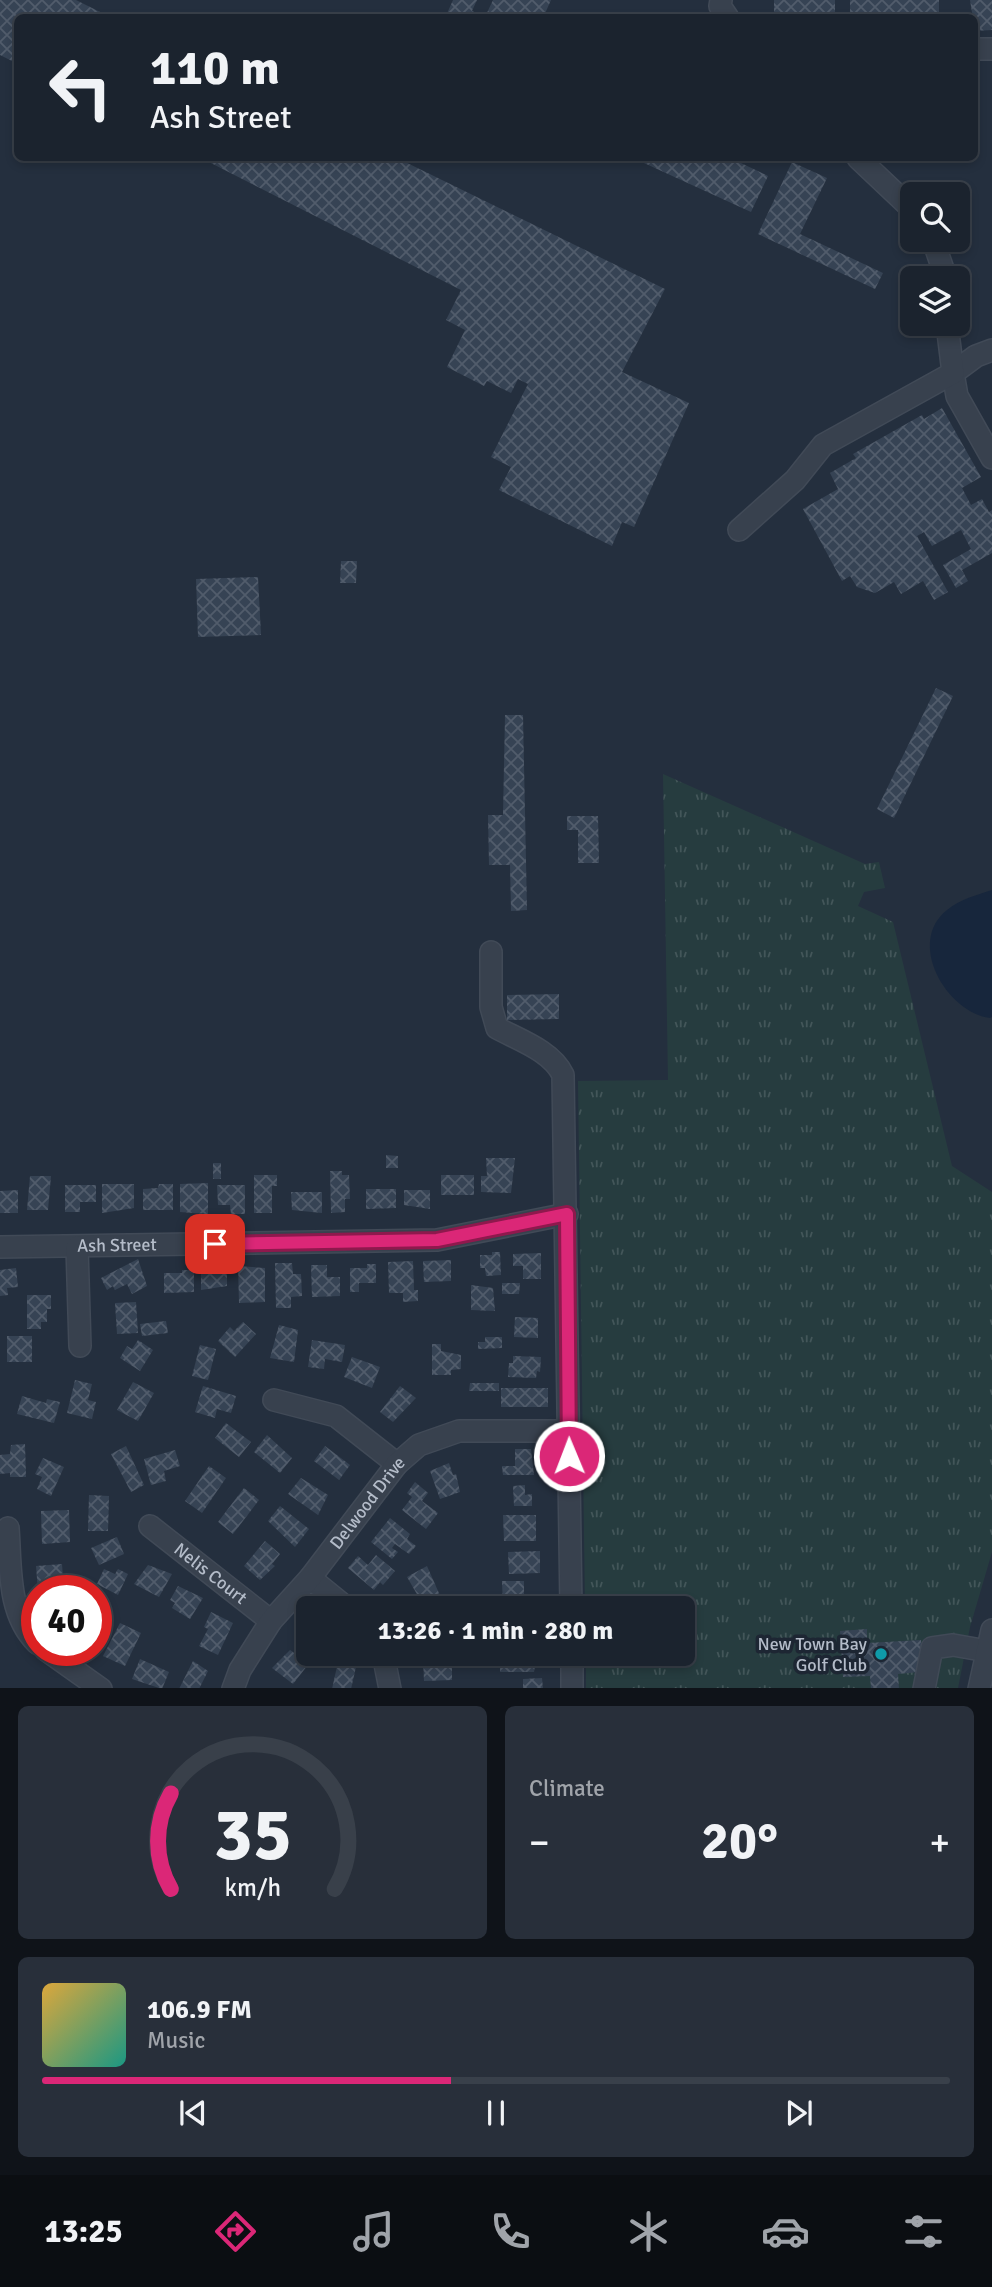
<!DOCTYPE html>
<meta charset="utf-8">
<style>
body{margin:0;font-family:Signika,sans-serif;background:#282f3a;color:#f1f3f6;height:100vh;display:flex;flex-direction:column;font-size:26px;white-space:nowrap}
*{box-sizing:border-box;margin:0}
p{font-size:23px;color:#a0a4aa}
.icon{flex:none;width:38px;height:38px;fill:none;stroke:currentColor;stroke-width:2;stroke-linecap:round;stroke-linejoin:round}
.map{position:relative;height:1688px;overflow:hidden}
.drawer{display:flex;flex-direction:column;gap:18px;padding:18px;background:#0f1319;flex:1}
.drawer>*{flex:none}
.top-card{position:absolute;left:14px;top:14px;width:964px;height:147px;border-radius:10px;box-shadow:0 4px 10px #0003,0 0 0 2px #39404a;background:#1b232e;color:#f1f3f6;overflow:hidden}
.buttons{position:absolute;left:900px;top:182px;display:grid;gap:14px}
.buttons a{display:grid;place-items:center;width:70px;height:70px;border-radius:10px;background:#1b232e;box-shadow:0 4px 10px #0003,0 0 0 2px #39404a;font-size:35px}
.speed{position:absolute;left:21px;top:1575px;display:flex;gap:14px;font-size:35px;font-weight:700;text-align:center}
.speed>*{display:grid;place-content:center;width:91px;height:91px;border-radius:50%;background:#1b232e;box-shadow:0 4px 10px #0003,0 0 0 2px #39404a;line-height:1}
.speed .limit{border:10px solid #d22;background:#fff;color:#111}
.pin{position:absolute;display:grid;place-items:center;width:60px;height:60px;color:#fff;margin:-30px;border-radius:14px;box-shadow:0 4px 10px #0006}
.me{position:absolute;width:77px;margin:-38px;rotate:359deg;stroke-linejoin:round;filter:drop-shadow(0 0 5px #0008)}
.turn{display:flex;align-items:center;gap:24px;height:147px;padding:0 21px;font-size:32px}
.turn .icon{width:91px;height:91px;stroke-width:2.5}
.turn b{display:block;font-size:49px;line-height:60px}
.big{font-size:52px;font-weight:800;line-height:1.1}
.drawer .card{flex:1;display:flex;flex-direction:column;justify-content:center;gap:10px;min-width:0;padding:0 24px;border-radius:10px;background:#282f3a}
.drawer .dial{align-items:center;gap:0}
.dial svg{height:182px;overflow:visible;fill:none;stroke:#39404a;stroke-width:7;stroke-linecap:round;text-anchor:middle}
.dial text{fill:#f1f3f6;stroke:none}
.song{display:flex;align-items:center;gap:21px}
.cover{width:84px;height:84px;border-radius:10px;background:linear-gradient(135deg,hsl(40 70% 55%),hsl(170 70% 35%))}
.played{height:7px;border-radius:4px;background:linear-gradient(90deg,#db2777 45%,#39404a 45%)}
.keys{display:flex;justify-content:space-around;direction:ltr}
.heat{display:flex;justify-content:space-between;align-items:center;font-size:38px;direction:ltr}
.drawer .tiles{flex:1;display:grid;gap:18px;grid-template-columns:1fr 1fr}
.card:last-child{grid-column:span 2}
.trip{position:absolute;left:296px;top:1596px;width:399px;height:70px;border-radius:10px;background:#1b232e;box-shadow:0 4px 10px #0003,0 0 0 2px #39404a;font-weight:800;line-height:70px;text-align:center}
.dock{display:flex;height:112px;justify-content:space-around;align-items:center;background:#0b0e12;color:#a0a4aa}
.dock .icon{width:49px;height:49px}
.dock .current{color:#db2777}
.dock b{font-size:32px;color:#f1f3f6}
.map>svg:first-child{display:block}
.grass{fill:url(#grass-tufts)}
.water{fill:#17263c}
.building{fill:url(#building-cross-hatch)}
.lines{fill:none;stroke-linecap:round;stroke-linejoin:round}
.minor-casing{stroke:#414a57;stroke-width:24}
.minor{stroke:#38414e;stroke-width:21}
.route-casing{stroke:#8e194d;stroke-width:18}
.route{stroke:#db2777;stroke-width:12}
.culture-dot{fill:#0f9aa8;stroke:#1d2633;stroke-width:2.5}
.labels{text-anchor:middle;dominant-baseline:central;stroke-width:7;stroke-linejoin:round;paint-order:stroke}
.street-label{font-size:18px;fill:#b4bcc9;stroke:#1d2633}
.poi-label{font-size:18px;fill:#b4bcc9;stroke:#1d2633;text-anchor:end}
</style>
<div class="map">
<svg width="992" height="1689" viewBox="0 0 992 1689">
<defs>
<pattern id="grass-tufts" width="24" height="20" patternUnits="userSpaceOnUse" patternTransform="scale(1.75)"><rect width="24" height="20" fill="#263c3f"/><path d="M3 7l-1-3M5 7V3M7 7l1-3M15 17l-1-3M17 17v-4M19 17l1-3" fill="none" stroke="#435659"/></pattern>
<pattern id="building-cross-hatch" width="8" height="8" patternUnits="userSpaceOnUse" patternTransform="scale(1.75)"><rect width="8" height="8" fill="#364354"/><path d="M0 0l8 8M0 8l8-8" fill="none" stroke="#515c6b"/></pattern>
</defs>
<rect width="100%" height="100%" fill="#242f3e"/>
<polygon class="grass" points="663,774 865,864 879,862 885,888 864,892 858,906 893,922 952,1166 992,1192 992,1552 970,1627 958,1688 586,1688 586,1654 682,1654 682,1608 585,1608 578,1081 668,1080"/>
<path class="water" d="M992,890v127l-2,1c-44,-6 -84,-76 -43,-108 13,-11 30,-15 45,-20z"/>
<g class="building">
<polygon points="0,0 76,0 112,18 18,18 18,64 0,55"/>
<polygon points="453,0 477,0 472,11 485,17 493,0 551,0 543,18 445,18"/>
<rect x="774" y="0" width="61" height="18"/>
<rect x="850" y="0" width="89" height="18"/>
<polygon points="970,0 992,0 992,30 975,31"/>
<polygon points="201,158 397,158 665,289 622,372 689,403 634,527 622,522 612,546 499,490 511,467 491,457 528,384 518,379 511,393 487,381 484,386 447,367 465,330 446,320 461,290"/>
<polygon points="633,158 743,158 741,163 768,176 751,212"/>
<polygon points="792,162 827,178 800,234 883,273 875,289 758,234"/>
<polygon points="942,408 981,477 962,488 971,505 982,499 989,512 992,510 992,553 962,570 968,581 956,588 943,565 971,549 961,530 932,546 924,532 917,536 948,592 934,600 923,581 901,594 894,582 875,593 857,587 850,576 842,581 803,509 838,489 830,473 856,458 853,454 922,415 924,419"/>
<polygon points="341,561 357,561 356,583 340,583"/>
<polygon points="258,577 261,635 198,637 196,579"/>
<polygon points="936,688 953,696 894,818 877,809"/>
<polygon points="505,715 523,715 527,910 511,911 510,865 489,865 488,815 503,815"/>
<polygon points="567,816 598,816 599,863 578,863 578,830 567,830"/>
<polygon points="559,994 559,1019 507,1020 507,995"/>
<polygon points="386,1155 398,1156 398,1168 386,1168"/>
<polygon points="486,1158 515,1158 511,1193 481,1192 481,1176 487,1176"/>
<rect x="213" y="1163" width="8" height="16"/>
<polygon points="330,1171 342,1171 342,1175 349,1175 350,1199 345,1199 345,1212 331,1213"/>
<polygon points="254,1175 277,1175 277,1186 272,1186 272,1213 254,1213"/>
<rect x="441" y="1175" width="33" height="20"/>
<polygon points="30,1176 51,1176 48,1210 27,1210"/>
<polygon points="208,1183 208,1214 180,1212 180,1184"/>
<polygon points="102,1184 134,1184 134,1208 102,1213"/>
<polygon points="159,1184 173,1184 173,1210 143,1210 143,1189 158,1188"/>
<polygon points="65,1185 96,1185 96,1202 80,1202 80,1212 65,1212"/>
<polygon points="217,1185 245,1185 245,1214 231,1214 230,1205 218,1205"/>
<polygon points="366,1189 396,1189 396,1208 366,1209"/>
<polygon points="18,1190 18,1213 0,1213 0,1191"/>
<polygon points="404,1190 430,1190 430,1209 404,1205"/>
<polygon points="291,1192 322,1192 322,1213 292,1210"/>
<polygon points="492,1252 500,1252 501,1275 486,1276 485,1268 480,1268 480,1255 492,1255"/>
<polygon points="541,1253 541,1279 523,1279 523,1266 513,1266 513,1254"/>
<polygon points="138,1259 147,1286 132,1294 127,1284 115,1290 113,1286 107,1290 101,1278"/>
<polygon points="451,1260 451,1281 424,1282 423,1261"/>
<polygon points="413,1261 414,1290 418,1290 418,1301 403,1302 403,1293 389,1293 388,1262"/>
<polygon points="217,1263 227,1264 227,1286 201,1290 201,1268 217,1268"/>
<polygon points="275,1263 292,1263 293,1274 301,1274 302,1296 291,1297 291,1308 276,1308"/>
<polygon points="367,1264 376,1264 376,1283 359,1283 359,1292 350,1292 350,1268 367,1268"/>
<polygon points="311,1265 327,1265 327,1277 340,1277 340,1296 312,1297"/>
<polygon points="238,1266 265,1268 265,1302 239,1303"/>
<polygon points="16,1268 18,1287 7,1288 8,1295 0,1296 0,1270"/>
<polygon points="182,1270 194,1270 194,1292 164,1293 164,1273 182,1273"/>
<polygon points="502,1283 520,1283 519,1294 502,1294"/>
<polygon points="471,1285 493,1288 495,1311 471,1310"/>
<polygon points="27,1295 51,1295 51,1309 47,1309 47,1322 41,1322 41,1329 27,1329"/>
<polygon points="136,1302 138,1333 117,1334 115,1303"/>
<polygon points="515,1317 538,1318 538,1338 514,1337"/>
<polygon points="166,1321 168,1333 142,1336 140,1324"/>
<polygon points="243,1322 256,1334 235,1357 218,1341 230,1327 234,1331"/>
<polygon points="279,1325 298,1330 294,1362 270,1358"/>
<rect x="7" y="1336" width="25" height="26"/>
<polygon points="485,1337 502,1337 502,1348 478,1349 478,1342 485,1342"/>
<polygon points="138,1340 153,1350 140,1371 120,1358 127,1346 132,1349"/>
<polygon points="312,1340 345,1345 342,1362 325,1359 324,1369 308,1367"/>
<polygon points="432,1344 441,1344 441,1351 461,1355 461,1369 451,1370 451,1375 432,1375"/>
<polygon points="200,1345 216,1349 208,1380 192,1376"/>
<polygon points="513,1356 541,1357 540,1372 537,1371 536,1378 508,1377 509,1363 513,1363"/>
<polygon points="352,1357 380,1367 372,1388 344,1377"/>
<polygon points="75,1380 92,1384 88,1400 96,1402 92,1419 67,1413"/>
<polygon points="133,1382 154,1393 138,1421 117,1410"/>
<polygon points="470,1383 499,1383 499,1391 469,1391"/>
<polygon points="203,1386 236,1396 231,1413 217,1409 215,1418 195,1412"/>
<polygon points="400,1386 416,1398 393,1422 380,1412"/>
<rect x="501" y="1388" width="47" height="19"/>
<polygon points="22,1396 46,1403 47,1399 60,1402 54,1423 17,1414"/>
<polygon points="226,1423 251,1442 239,1457 215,1438"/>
<polygon points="267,1435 292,1458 280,1473 254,1452"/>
<polygon points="25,1444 26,1477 10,1477 10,1473 0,1474 0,1455 10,1454 11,1445"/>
<polygon points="126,1446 144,1485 131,1492 111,1454"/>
<polygon points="325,1446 350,1465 339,1480 314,1461"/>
<polygon points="515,1449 531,1449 534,1475 503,1475 502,1466 515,1466"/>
<polygon points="175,1450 180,1466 164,1471 166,1481 151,1485 144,1459"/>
<polygon points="43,1458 64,1467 51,1496 37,1489 42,1477 35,1474"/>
<polygon points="449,1463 453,1475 456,1474 460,1492 440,1499 430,1471"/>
<polygon points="209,1466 226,1478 202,1513 185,1501"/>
<polygon points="301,1478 328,1495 318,1515 288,1494"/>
<polygon points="415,1482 428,1493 422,1501 438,1513 426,1529 402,1510 412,1497 407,1493"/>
<polygon points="525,1485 525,1495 532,1494 532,1506 514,1506 513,1486"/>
<polygon points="244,1488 259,1500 233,1534 218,1522"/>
<polygon points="89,1495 109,1496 108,1531 88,1531"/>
<polygon points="280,1506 309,1529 295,1547 268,1521"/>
<polygon points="69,1510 70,1542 42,1544 41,1511"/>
<polygon points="503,1515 536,1515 536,1541 504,1541"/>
<polygon points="390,1518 410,1534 407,1539 416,1546 409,1554 395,1544 392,1548 398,1552 392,1559 371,1542"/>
<polygon points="117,1537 124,1554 99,1565 91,1548"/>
<polygon points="265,1541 280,1554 272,1564 275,1566 260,1580 244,1566"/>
<polygon points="540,1551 540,1573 509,1574 508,1552"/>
<polygon points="376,1555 395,1571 383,1585 380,1582 374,1590 348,1568 358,1556 368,1565"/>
<polygon points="62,1564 64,1591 38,1591 36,1566"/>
<polygon points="148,1565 172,1574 159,1597 134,1584"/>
<polygon points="427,1566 442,1600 425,1608 407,1577"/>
<polygon points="104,1569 115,1574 118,1569 128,1574 118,1595 97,1584"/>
<polygon points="502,1581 524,1581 524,1595 533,1595 533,1607 503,1608"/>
<polygon points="178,1586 203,1598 190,1619 172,1608 175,1603 170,1600"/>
<polygon points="211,1612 233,1623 218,1655 199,1646 208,1629 204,1627"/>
<polygon points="120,1623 141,1633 125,1666 103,1656"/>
<polygon points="867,1629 867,1643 921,1640 922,1664 919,1672 898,1674 899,1689 871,1689 870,1676 843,1677 840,1631"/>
<polygon points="308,1631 308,1650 296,1640 303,1632"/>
<polygon points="290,1650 297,1655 299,1652 311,1661 293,1684 272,1668"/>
<polygon points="439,1654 452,1654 452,1680 424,1681 423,1660 440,1660"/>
<polygon points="500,1654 537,1654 534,1672 500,1672"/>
<polygon points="140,1659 169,1672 162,1689 132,1679"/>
<polygon points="193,1661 208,1671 199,1689 179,1689"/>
<polygon points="338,1662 356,1667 351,1689 332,1689"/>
<polygon points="542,1678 543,1689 523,1689 523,1679"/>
</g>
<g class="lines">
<g class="minor-casing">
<g id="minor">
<polyline points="721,0 720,6 728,18"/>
<polyline points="975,49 992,49"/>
<polyline points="858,158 912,209"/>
<polyline points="933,240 946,278"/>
<polyline points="992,350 976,356 953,373 957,396 992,458"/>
<polyline points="739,530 795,480 823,445 953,373 947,324"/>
<path d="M491,952v55l6,21c22,12 55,23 66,47l8,533"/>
<path id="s1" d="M0,1247l437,-7 130,-26"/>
<polyline points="77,1247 80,1346"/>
<polyline points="274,1400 336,1416 397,1464"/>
<path id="s2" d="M150,1526l121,95"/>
<path d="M8,1528c3,39 -1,85 29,115"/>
<polyline points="310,1578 347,1608"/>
<polyline points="46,1650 101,1689"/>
<polyline points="383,1654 390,1689"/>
<polyline points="572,1654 572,1689"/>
<path id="s3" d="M233,1689l7,-19 31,-49 39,-43 87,-114 22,-19 40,-14h109"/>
<polyline points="924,1689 932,1648 953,1645 987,1651"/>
<polyline points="979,1689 992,1630"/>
</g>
</g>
<use href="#minor" class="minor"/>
</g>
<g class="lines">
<g class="route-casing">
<polyline id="route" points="215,1244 437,1240 567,1214 569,1456"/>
</g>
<use href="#route" class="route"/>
</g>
<circle class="culture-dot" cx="881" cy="1654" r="7"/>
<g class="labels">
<g class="street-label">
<text stroke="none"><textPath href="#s1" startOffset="117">Ash Street</textPath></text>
<text stroke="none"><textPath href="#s3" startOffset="231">Delwood Drive</textPath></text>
<text stroke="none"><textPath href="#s2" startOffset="77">Nelis Court</textPath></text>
</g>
<g class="poi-label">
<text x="867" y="1644">New Town Bay<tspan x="867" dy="21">Golf Club</tspan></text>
</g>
</g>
</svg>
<div class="buttons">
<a><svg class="icon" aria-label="search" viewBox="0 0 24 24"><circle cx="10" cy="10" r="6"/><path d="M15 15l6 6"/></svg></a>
<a><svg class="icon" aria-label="layers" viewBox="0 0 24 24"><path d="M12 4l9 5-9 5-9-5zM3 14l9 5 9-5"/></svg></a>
</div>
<div class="speed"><div class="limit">40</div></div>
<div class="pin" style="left:215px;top:1244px;background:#d93025"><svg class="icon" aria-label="arrive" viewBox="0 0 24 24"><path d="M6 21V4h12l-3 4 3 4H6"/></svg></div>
<svg class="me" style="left:569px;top:1456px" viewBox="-20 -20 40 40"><circle r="17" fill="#db2777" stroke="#fff" stroke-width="3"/><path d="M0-11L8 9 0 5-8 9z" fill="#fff"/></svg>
<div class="trip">13:26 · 1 min · 280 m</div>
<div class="top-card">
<div class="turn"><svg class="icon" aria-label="left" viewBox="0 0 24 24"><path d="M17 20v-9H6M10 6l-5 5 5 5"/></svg><div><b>110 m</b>Ash Street</div></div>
</div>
</div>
<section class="drawer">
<div class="tiles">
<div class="card dial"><svg viewBox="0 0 100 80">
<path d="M14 69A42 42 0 1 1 86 69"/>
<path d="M14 69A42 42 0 0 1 14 27" stroke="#db2777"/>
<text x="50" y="56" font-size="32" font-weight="700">35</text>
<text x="50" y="72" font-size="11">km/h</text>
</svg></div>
<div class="card"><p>Climate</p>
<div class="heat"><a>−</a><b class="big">20°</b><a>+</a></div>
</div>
<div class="card">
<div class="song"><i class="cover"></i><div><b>106.9 FM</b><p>Music</p></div></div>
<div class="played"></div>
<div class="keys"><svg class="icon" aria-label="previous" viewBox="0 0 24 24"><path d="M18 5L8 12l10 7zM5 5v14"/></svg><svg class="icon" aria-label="pause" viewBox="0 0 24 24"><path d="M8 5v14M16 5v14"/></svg><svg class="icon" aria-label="next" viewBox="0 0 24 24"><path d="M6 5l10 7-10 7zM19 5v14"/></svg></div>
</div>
</div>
</section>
<nav class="dock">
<b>13:25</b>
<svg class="icon current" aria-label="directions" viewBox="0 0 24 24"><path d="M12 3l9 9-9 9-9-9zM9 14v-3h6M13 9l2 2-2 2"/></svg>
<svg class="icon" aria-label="music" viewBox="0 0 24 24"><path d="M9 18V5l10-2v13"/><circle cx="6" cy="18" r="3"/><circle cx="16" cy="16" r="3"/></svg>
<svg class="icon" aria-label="phone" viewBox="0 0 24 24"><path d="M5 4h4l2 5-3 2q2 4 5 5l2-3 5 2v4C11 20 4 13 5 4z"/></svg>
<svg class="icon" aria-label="climate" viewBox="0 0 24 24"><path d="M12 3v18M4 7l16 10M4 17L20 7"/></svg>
<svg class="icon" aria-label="car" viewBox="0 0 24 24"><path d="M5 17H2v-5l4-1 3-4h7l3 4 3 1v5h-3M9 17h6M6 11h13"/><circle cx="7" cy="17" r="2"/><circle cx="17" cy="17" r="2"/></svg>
<svg class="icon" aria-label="filters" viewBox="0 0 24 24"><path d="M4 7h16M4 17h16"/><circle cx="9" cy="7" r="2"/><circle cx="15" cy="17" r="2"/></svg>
</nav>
